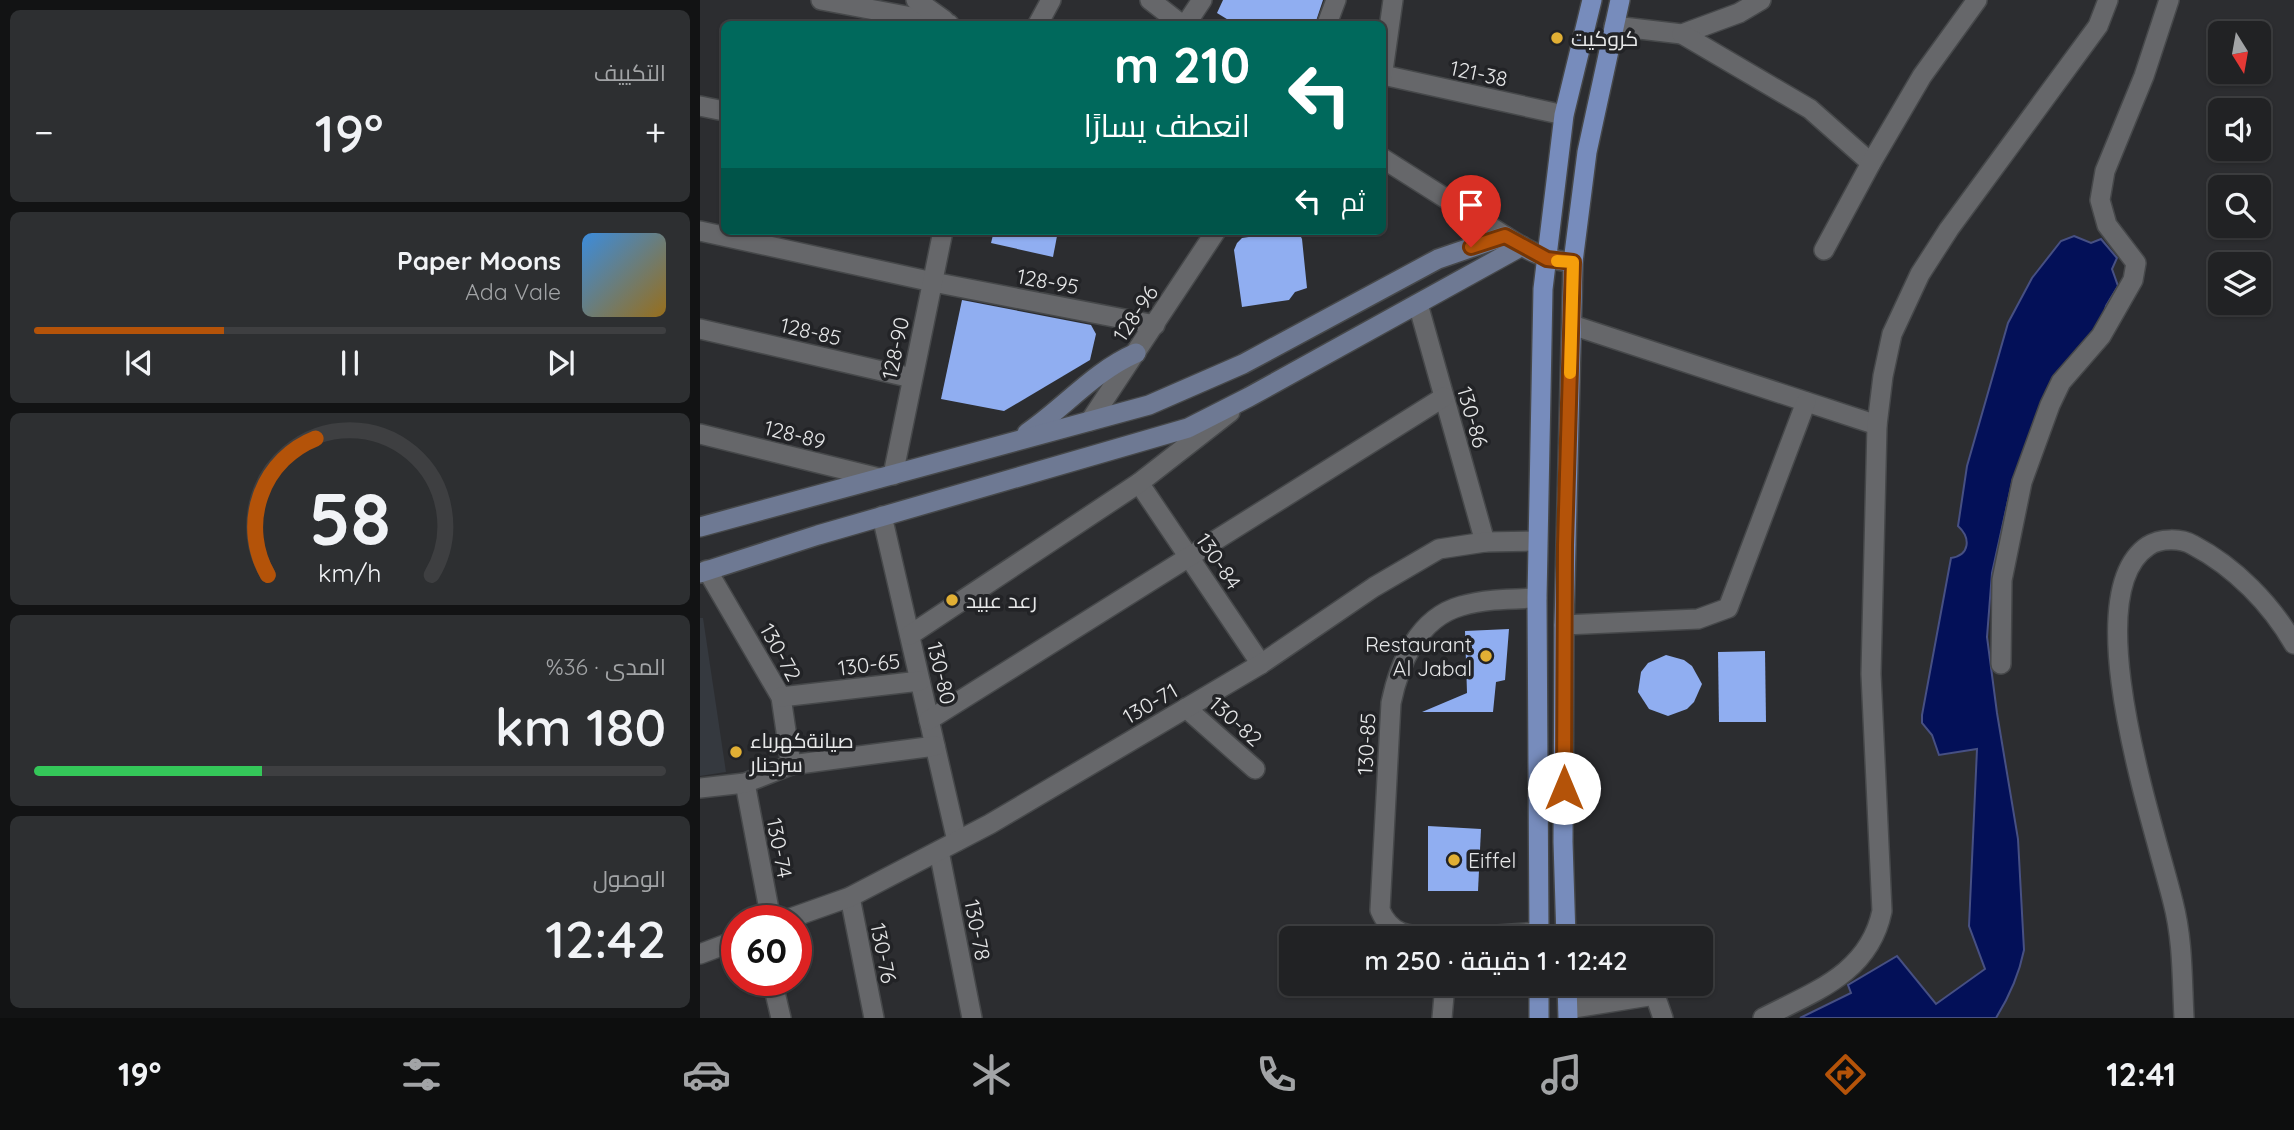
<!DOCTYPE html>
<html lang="ar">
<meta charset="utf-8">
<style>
body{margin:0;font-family:Quicksand,Cairo,sans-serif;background:#2d2f31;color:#f1f3f6;direction:rtl;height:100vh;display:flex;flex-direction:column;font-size:26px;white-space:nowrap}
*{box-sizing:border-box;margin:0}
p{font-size:23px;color:#a2a4a6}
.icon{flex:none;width:38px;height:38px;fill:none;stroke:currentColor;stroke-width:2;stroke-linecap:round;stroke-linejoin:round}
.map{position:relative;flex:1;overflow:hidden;direction:ltr}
.panel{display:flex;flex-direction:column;gap:10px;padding:10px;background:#121314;width:700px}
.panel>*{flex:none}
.hud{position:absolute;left:21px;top:21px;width:665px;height:214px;border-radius:10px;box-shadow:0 2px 5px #0004,0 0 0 2px #3e3f41;direction:rtl;background:#00695c;color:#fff;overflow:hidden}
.needle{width:46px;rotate:169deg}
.tools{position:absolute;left:1508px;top:21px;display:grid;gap:14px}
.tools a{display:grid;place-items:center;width:63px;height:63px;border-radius:10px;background:#212224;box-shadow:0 2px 5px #0004,0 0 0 2px #3e3f41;font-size:35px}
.speed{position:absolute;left:21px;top:905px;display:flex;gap:14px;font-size:35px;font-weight:700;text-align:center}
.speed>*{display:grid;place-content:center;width:91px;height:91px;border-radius:50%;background:#212224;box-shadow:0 2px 5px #0004,0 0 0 2px #3e3f41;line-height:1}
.speed .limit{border:10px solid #d22;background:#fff;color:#111}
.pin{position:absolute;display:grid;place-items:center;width:60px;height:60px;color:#fff;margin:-72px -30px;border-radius:50% 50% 50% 0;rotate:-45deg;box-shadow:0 0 7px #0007}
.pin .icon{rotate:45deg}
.me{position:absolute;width:77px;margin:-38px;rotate:0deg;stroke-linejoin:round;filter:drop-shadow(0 0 5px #0008)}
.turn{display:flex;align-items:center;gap:24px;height:147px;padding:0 21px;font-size:32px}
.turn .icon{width:91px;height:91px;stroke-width:2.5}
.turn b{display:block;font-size:49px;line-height:60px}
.then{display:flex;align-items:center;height:66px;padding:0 21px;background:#0003;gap:14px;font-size:26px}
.big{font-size:52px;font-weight:600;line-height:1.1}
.panel .widget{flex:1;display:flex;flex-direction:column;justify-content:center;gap:10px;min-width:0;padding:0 24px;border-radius:10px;background:#2d2f31}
.panel .dial{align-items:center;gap:0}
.dial svg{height:182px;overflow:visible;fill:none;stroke:#3e3f41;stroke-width:7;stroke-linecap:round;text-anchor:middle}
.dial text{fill:#f1f3f6;stroke:none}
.song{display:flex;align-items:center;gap:21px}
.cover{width:84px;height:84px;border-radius:10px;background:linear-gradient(135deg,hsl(210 70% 55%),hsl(40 70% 35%))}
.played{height:7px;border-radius:4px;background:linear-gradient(90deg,#b45309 30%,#3e3f41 30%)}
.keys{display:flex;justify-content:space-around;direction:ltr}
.heat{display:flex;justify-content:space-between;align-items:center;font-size:38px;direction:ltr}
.charge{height:10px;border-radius:5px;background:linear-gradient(90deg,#34c759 36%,#3e3f41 0)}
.trip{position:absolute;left:579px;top:926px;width:434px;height:70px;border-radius:10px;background:#212224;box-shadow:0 2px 5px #0004,0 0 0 2px #3e3f41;font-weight:600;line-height:70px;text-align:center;direction:rtl}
.tab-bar{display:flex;height:112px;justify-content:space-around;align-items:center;background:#0d0e0e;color:#a2a4a6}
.tab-bar .icon{width:49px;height:49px}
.tab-bar .selected{color:#b45309}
.tab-bar b{font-size:32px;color:#f1f3f6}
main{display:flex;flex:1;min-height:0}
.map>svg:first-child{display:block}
.built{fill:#35393f}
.water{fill:#031058;stroke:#475083;stroke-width:2}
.building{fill:#90aef1}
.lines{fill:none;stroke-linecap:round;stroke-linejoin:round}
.minor-casing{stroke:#46484a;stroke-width:22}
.tertiary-casing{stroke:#46484a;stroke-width:22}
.secondary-casing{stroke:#46484a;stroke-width:22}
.primary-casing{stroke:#46484a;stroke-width:22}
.minor{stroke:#66676a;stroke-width:19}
.tertiary{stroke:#66676a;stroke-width:19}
.secondary{stroke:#6e7993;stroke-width:19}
.primary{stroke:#778cbc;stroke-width:19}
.route-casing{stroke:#753606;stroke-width:18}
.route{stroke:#b45309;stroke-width:12}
.slow{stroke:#f59e0b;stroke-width:12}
.poi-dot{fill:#e1af34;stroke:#222326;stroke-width:2.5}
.labels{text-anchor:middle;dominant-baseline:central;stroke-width:7;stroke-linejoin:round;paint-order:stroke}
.poi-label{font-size:21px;fill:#e6e7e8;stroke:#222326;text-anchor:start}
.street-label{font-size:21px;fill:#e6e7e8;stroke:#222326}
</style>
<main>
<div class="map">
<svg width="1594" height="1018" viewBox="0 0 1594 1018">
<rect width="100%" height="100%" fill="#2c2d30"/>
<polygon class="built" points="0,618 3,618 26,772 0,776"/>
<path class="water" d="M1374,236l17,7 10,-4 16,19 -5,11 6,17 -12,20 -3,12 -90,160 -21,95 -5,64 10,76 21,126 6,111c-5,25 -15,47 -28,68h-196l51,-25 -3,-8 49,-29 39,48 49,-35 -16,-43 8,-177 -38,6 -7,-20 -10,-12v-8l29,-157c19,-3 20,-20 7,-32l9,-60 41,-143 24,-45 29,-37z"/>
<g class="building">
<polygon points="523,0 623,0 615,24 535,24 517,13"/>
<polygon points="294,231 358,231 353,257 291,243"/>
<polygon points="588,231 598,231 602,239 607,288 595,292 589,300 542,307 534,250 537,243 542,238"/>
<polygon points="262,300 391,325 396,334 390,360 304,411 241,399"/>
<polygon points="809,629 805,680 796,682 793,712 722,712 767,693 765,631"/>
<polygon points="1065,651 1066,722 1019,722 1018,652"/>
<polygon points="966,655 984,660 992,666 1002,684 994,702 987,709 968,716 949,709 938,692 941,672 948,663"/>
<polygon points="728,826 781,829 778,891 728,891"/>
</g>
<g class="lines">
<g class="minor-casing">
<g id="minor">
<polyline points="121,0 249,24"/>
<polyline points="216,0 244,20"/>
<polyline points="338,24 351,0"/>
<polyline points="486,24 502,0"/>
<polyline points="627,24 636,0"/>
<polyline points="914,26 982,34 1039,13 1061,0"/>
<polyline points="982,34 1110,109 1171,163"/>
<polyline points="683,75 864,115"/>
<polyline points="682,78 693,0"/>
<polyline points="0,106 24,111"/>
<polyline points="0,231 233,282 455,325"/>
<polyline points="1124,250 1171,163 1222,76 1277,0"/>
<polyline points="718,304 785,542"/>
<polyline points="872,325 1177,425"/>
<polyline points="0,329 212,378"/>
<polyline points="390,421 516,231"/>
<polyline points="0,434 179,478"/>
<polyline points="193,475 243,231"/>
<polyline points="439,483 561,664"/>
<polyline points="182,516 257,841"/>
<polyline points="7,570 81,697 91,765"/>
<polyline points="864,625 998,619 1028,608 1106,402"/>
<polyline points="210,635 439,483 530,412"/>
<polyline points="1301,664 1302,580 1322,482 1350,405 1361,382 1401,336 1433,280 1436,263 1407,225 1400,200 1405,171 1444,76 1469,0"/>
<polyline points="81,697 220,681"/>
<polyline points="486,708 555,769"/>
<polyline points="229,720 744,397"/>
<polyline points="45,783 71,920"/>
<polyline points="0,788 45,783 91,765 235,746"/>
<polyline points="239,851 272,1018"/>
<polyline points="150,897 174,1018"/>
<polyline points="85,920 150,897 290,824 561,664 674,587 739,549 785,542 837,541"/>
<path d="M747,938c-29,-3 -54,3 -67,-28l11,-207c8,-39 27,-85 70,-97 24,-7 50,-7 76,-8"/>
<polyline points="754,938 839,932"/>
<polyline points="0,954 37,940"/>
<polyline points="72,980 81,1018"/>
<polyline points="868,1009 955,995 963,1018"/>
<polyline points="742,1018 745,984"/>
<path d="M1063,1018c50,-26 106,-44 119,-107l-11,-237 6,-249 6,-49 9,-42 28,-60 29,-45 149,-203 10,-26"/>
<path d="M1484,1018c-2,-39 -1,-78 -11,-116 -17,-71 -99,-307 -25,-356 12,-8 33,-8 45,-1 42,22 78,59 101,99"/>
</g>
</g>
<g class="tertiary-casing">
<g id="tertiary">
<polyline points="450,0 481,24"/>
<polyline points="682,158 805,236"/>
</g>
</g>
<g class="secondary-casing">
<g id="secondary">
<path d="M327,433c38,-26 66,-61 109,-80"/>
<path d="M0,527l449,-122 94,-41 195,-105 67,-23c22,14 41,25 68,26"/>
<polyline points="0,573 118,535 488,428 549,397 822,246"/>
</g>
</g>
<g class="primary-casing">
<g id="primary">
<polyline points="839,938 837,598 843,289 864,115 892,0"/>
<polyline points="866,938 863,842 864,625 873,262 887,152 920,0"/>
<polyline points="867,984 868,1018"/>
<polyline points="839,1018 839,984"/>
</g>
</g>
<use href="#minor" class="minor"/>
<use href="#tertiary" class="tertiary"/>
<use href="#secondary" class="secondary"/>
<use href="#primary" class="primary"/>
</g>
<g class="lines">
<g class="route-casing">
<polyline id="route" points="771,247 805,236 847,259 873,262 865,545 864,788"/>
</g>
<use href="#route" class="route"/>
<polyline class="slow" points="857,261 873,262 870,373"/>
</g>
<g class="poi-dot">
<circle cx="857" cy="38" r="7"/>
<circle cx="252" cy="600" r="7"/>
<circle cx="786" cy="656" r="7"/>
<circle cx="36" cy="752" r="7"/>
<circle cx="754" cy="860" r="7"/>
</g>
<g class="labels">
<g class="poi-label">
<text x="871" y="38">كروكيت</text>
<text x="266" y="600">رعد عبيد</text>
<text x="772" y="644" text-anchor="end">Restaurant<tspan x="772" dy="24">Al Jabal</tspan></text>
<text x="50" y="740">صيانةكهرباء<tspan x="50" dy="24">سرجنار</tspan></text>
<text x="768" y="860">Eiffel</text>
</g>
<g class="street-label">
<text transform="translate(779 73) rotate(12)">121-38</text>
<text transform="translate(348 281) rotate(11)">128-95</text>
<text transform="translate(435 313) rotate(-56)">128-96</text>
<text transform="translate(111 331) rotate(13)">128-85</text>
<text transform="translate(195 348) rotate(-78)">128-90</text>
<text transform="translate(773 417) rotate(74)">130-86</text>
<text transform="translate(95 434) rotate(14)">128-89</text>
<text transform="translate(519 561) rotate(56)">130-84</text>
<text transform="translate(81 652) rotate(61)">130-72</text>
<text transform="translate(169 664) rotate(-7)">130-65</text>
<text transform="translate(242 673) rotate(77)">130-80</text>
<text transform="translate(450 703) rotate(-30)">130-71</text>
<text transform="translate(536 721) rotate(42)">130-82</text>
<text transform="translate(666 744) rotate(-87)">130-85</text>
<text transform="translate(80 848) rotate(79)">130-74</text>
<text transform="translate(278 930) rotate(79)">130-78</text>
<text transform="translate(184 953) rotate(79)">130-76</text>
</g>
</g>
</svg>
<div class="tools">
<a><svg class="needle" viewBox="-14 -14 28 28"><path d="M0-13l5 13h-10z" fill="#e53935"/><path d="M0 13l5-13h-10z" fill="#a2a4a6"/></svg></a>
<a><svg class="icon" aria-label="sound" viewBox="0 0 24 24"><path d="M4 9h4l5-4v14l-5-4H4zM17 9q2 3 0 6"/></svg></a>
<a><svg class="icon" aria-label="search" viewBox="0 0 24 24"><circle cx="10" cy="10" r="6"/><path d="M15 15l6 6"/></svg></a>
<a><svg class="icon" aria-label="layers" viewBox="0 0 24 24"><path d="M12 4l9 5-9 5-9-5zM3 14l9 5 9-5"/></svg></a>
</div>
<div class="speed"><div class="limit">60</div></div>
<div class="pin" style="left:771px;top:247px;background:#d93025"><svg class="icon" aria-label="arrive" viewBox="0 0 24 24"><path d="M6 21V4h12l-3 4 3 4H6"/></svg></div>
<svg class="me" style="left:864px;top:788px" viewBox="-20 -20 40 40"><circle r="19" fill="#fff"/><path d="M0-13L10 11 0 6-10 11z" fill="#b45309"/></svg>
<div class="trip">12:42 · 1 دقيقة · 250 m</div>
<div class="hud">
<div class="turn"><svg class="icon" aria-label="left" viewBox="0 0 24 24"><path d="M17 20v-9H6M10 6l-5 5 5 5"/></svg><div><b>210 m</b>انعطف يسارًا</div></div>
<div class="then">ثم<svg class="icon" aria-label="left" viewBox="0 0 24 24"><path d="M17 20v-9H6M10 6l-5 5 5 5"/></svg></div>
</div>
</div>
<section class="panel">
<div class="widget"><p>التكييف</p>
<div class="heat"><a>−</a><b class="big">19°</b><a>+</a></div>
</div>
<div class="widget">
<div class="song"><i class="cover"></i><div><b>Paper Moons</b><p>Ada Vale</p></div></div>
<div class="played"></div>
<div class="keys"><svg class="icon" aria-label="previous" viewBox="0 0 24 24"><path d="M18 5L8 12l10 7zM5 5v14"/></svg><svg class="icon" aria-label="pause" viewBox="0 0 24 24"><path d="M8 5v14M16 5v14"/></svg><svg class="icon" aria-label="next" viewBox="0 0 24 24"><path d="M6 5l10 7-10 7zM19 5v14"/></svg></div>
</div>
<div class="widget dial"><svg viewBox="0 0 100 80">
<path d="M14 69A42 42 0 1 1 86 69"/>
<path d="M14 69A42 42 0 0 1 35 9" stroke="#b45309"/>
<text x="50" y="56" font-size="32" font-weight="700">58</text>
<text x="50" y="72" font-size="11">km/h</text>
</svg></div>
<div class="widget"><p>المدى · 36%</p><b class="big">180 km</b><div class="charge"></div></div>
<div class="widget"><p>الوصول</p><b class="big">12:42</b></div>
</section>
</main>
<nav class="tab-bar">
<b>12:41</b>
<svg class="icon selected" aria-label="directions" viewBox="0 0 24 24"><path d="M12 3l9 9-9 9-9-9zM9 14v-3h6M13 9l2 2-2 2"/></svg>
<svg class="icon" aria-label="music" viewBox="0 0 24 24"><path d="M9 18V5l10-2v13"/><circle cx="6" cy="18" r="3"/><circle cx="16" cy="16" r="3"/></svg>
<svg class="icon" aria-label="phone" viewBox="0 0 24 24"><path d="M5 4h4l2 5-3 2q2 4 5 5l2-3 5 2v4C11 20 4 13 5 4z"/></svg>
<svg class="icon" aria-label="climate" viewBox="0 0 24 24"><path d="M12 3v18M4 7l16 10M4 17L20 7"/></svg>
<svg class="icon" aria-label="car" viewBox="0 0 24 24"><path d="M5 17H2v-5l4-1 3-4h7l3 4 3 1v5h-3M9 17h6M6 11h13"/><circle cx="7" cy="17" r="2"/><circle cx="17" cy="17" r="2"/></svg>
<svg class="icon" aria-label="filters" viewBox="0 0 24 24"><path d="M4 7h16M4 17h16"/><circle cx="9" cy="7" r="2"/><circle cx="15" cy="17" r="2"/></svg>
<b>19°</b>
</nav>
